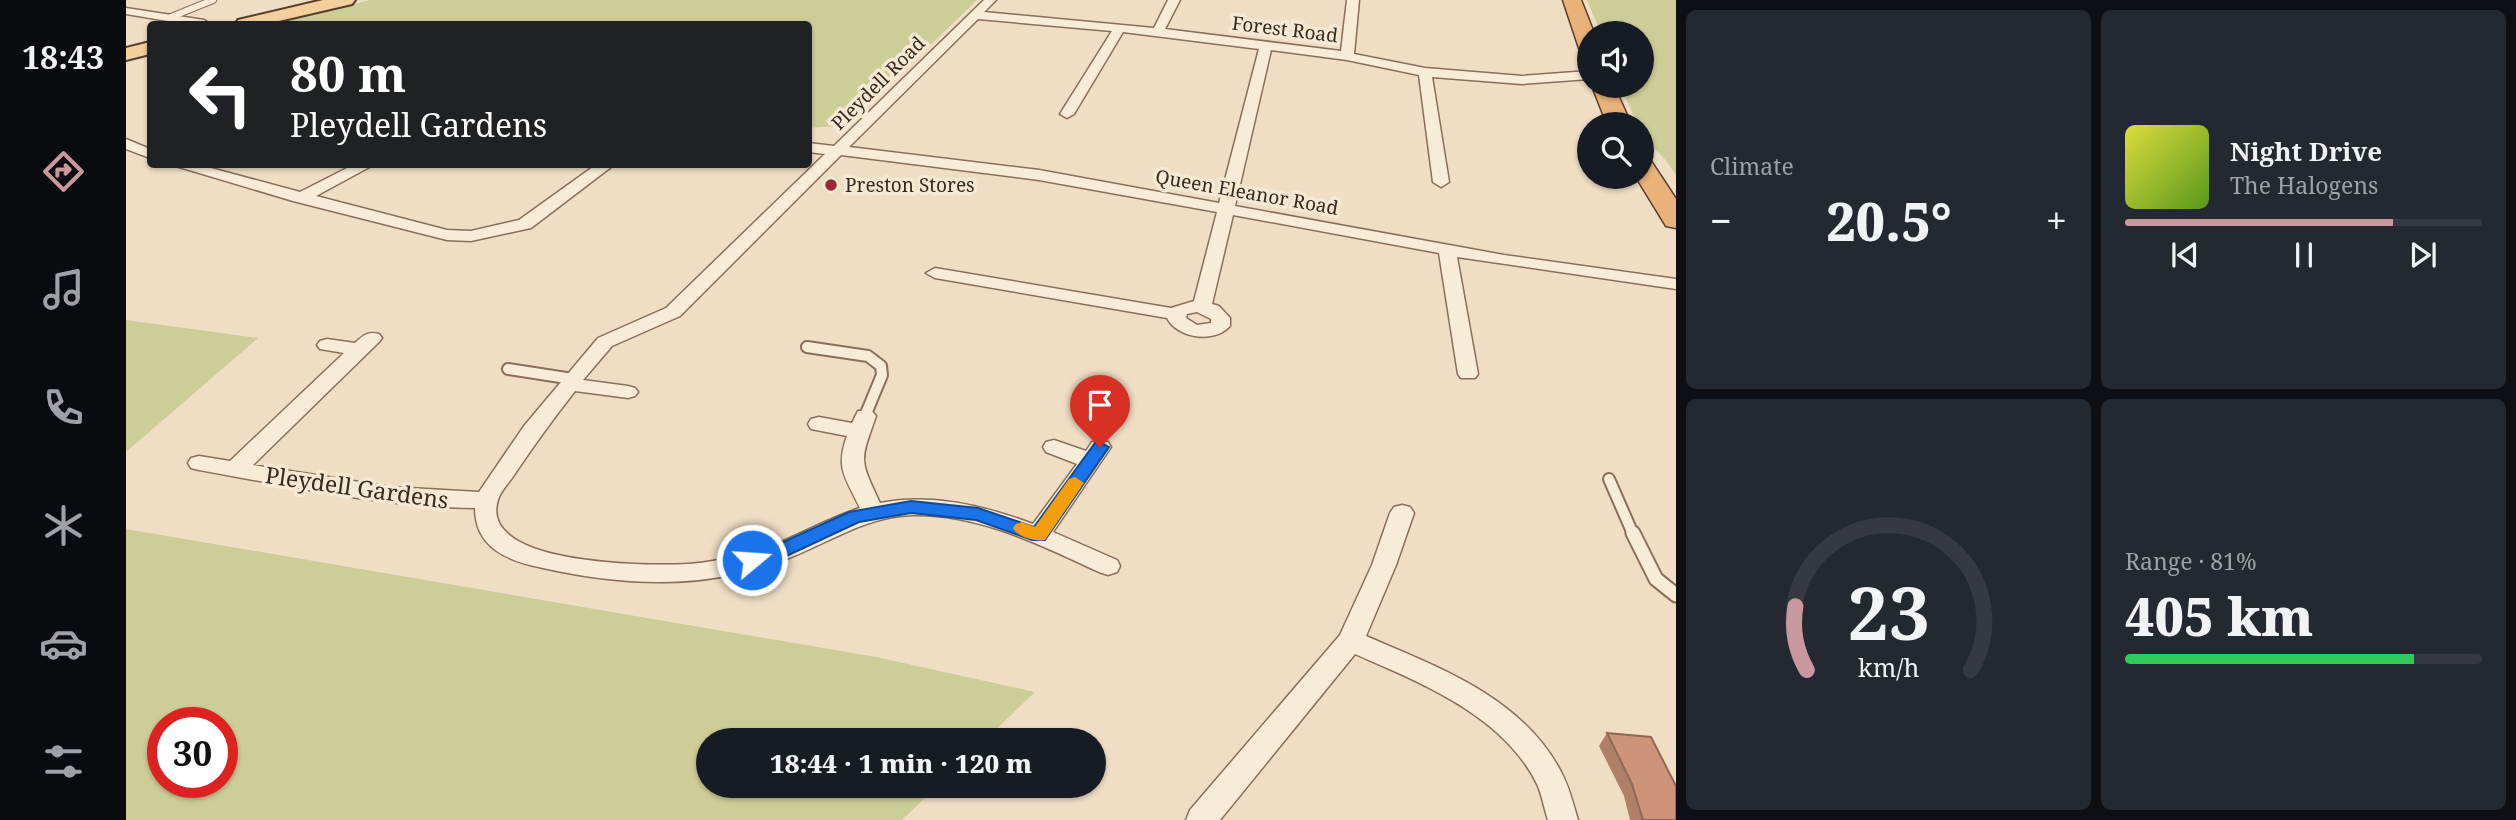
<!DOCTYPE html>
<meta charset="utf-8">
<style>
body{margin:0;font-family:"Noto Serif",serif;background:#242831;color:#f1f3f6;height:100vh;display:flex;flex-direction:column;font-size:26px;white-space:nowrap}
*{box-sizing:border-box;margin:0}
p{font-size:23px;color:#9ea1a6}
.icon{flex:none;width:38px;height:38px;fill:none;stroke:currentColor;stroke-width:2;stroke-linecap:round;stroke-linejoin:round}
.map{position:relative;flex:1;overflow:hidden}
.panel{display:flex;flex-direction:column;gap:10px;padding:10px;background:#0d0f14;width:840px}
.panel>*{flex:none}
.top-card{position:absolute;left:21px;top:21px;width:665px;height:147px;border-radius:7px;box-shadow:0 2px 5px #0004;background:#202124;color:#fff;overflow:hidden}
.tools{position:absolute;left:1451px;top:21px;display:grid;gap:14px}
.tools a{display:grid;place-items:center;width:77px;height:77px;border-radius:50%;background:#171b24;box-shadow:0 2px 5px #0004;font-size:35px}
.speed{position:absolute;left:21px;top:707px;display:flex;gap:14px;font-size:35px;font-weight:700;text-align:center}
.speed>*{display:grid;place-content:center;width:91px;height:91px;border-radius:50%;background:#171b24;box-shadow:0 2px 5px #0004;line-height:1}
.speed .limit{border:10px solid #d22;background:#fff;color:#111}
.pin{position:absolute;display:grid;place-items:center;width:60px;height:60px;color:#fff;margin:-72px -30px;border-radius:50% 50% 50% 0;rotate:-45deg;box-shadow:0 0 7px #0007}
.pin .icon{rotate:45deg}
.me{position:absolute;width:77px;margin:-38px;rotate:72deg;stroke-linejoin:round;filter:drop-shadow(0 0 5px #0008)}
.turn{display:flex;align-items:center;gap:24px;height:147px;padding:0 28px;font-size:32px}
.turn .icon{width:91px;height:91px;stroke-width:2.5}
.turn b{display:block;font-size:49px;line-height:60px}
.big{font-size:52px;font-weight:800;line-height:1.1}
.panel .widget{flex:1;display:flex;flex-direction:column;justify-content:center;gap:10px;min-width:0;padding:0 24px;border-radius:10px;background:#242831}
.panel .dial{align-items:center;gap:0}
.dial svg{height:182px;overflow:visible;fill:none;stroke:#363941;stroke-width:7;stroke-linecap:round;text-anchor:middle}
.dial text{fill:#f1f3f6;stroke:none}
.song{display:flex;align-items:center;gap:21px}
.cover{width:84px;height:84px;border-radius:10px;background:linear-gradient(135deg,hsl(60 70% 55%),hsl(90 70% 35%))}
.played{height:7px;border-radius:4px;background:linear-gradient(90deg,#c9989f 75%,#363941 75%)}
.keys{display:flex;justify-content:space-around;direction:ltr}
.heat{display:flex;justify-content:space-between;align-items:center;font-size:38px;direction:ltr}
.charge{height:10px;border-radius:5px;background:linear-gradient(90deg,#34c759 81%,#363941 0)}
.panel .tiles{flex:1;display:grid;gap:10px;grid-template-columns:repeat(2,1fr)}
.trip{position:absolute;left:570px;top:728px;width:410px;height:70px;border-radius:35px;background:#171b24;box-shadow:0 2px 5px #0004;font-weight:800;line-height:70px;text-align:center}
main{display:flex;flex:1;min-height:0}
.menu{display:flex;flex-direction:column;width:126px;justify-content:space-around;align-items:center;background:#090b0e;color:#9ea1a6}
.menu .icon{width:49px;height:49px}
.menu .current{color:#c9989f}
.menu b{font-size:32px;color:#f1f3f6}
.map>svg:first-child{display:block}
.green{fill:#cccd97;fill-rule:evenodd}
.lines{fill:none;stroke-linecap:round;stroke-linejoin:round}
.service-far2-casing{stroke:#896f5a;stroke-width:8}
.service-far1-casing{stroke:#896f5a;stroke-width:14}
.service-casing{stroke:#896f5a;stroke-width:17}
.minor-casing{stroke:#896f5a;stroke-width:3}
.primary-casing{stroke:#573d2e;stroke-width:4}
.trunk-casing{stroke:#573d2e;stroke-width:3}
.service-far2{stroke:#f9ecd7;stroke-width:6}
.service-far1{stroke:#f9ecd7;stroke-width:10}
.service{stroke:#f9ecd7;stroke-width:13}
.minor{fill:#f9ecd7;fill-rule:evenodd}
.primary{fill:#f2cf9b;fill-rule:evenodd}
.trunk{fill:#e8b278;fill-rule:evenodd}
.wall{fill:#b07f68}
.building{fill:#cd9479;stroke:#906855;stroke-width:2}
.route{fill:#1a73e8;stroke:#114b97;stroke-width:2}
.slow{fill:#f59e0b}
.poi-dot{fill:#992935;stroke:#f6e9d3;stroke-width:2.5}
.labels{text-anchor:middle;dominant-baseline:central;stroke-width:7;stroke-linejoin:round;paint-order:stroke}
.far-street-label{font-size:19px;fill:#39291e;stroke:#f6e9d3}
.far-poi-label{font-size:19px;fill:#39291e;stroke:#f6e9d3;text-anchor:start}
.street-label{font-size:23px;fill:#39291e;stroke:#f6e9d3}
</style>
<main>
<nav class="menu">
<b>18:43</b>
<svg class="icon current" aria-label="directions" viewBox="0 0 24 24"><path d="M12 3l9 9-9 9-9-9zM9 14v-3h6M13 9l2 2-2 2"/></svg>
<svg class="icon" aria-label="music" viewBox="0 0 24 24"><path d="M9 18V5l10-2v13"/><circle cx="6" cy="18" r="3"/><circle cx="16" cy="16" r="3"/></svg>
<svg class="icon" aria-label="phone" viewBox="0 0 24 24"><path d="M5 4h4l2 5-3 2q2 4 5 5l2-3 5 2v4C11 20 4 13 5 4z"/></svg>
<svg class="icon" aria-label="climate" viewBox="0 0 24 24"><path d="M12 3v18M4 7l16 10M4 17L20 7"/></svg>
<svg class="icon" aria-label="car" viewBox="0 0 24 24"><path d="M5 17H2v-5l4-1 3-4h7l3 4 3 1v5h-3M9 17h6M6 11h13"/><circle cx="7" cy="17" r="2"/><circle cx="17" cy="17" r="2"/></svg>
<svg class="icon" aria-label="filters" viewBox="0 0 24 24"><path d="M4 7h16M4 17h16"/><circle cx="9" cy="7" r="2"/><circle cx="15" cy="17" r="2"/></svg>
</nav>
<div class="map">
<svg width="1550" height="820" viewBox="0 0 1550 820">
<rect width="100%" height="100%" fill="#efdec4"/>
<g class="green">
<polygon points="244,0 851,0 722,125 683,128 682,24 148,24"/>
<path d="M1461,0h89v175c-5,-7 -11,-17 -18,-23 -10,-9 -16,-12 -16,-28h-5l-16,-38h21v-53h-41z"/>
<polygon points="0,320 132,338 0,452"/>
<path d="M0,529l750,128 159,35 -50,48h-276v46h228l-35,34h-776zM37,723h59v59h-59z"/>
</g>
<g class="lines">
<g class="service-far2-casing">
<polyline id="service-far2" points="45,17 87,0"/>
</g>
<g class="service-far1-casing">
<g id="service-far1">
<polyline points="681,347 742,356 755,366 756,375 739,416"/>
<polyline points="382,369 447,379"/>
<polyline points="1483,479 1507,534"/>
</g>
</g>
<g class="service-casing">
<polyline id="service" points="1507,533 1530,579 1550,595"/>
</g>
<g class="minor-casing">
<g id="minor">
<path d="M858,0h12l-12,12 170,16 14,-28h12l-15,29 176,22 6,-51h12l-5,54 71,14 97,8 67,-5v8l-67,5 -90,-7 17,105 -8,5 -8,-5 -14,-107 -72,-15 -76,-10 -36,156 269,49 172,24v10l-219,-32 21,117 -3,4h-14l-3,-4 -19,-121 -206,-38 -21,89 7,2 11,12v8c-16,18 -53,12 -63,-8l-232,-40 -9,-5 9,-5 236,40 23,-7 23,-89 -178,-32 -198,-25 -161,161 -68,30 -29,34 45,6 7,2 3,4 -3,4 -7,2 -53,-7c-22,28 -43,57 -63,87 -4,6 -12,14 -14,22 -21,66 153,66 190,64 18,-1 36,-5 53,-9 42,-9 78,-34 119,-47 -14,-30 -25,-39 -13,-72l-36,-7 -3,-5 3,-5 8,-2 33,6 6,-12h14l4,5c-16,46 -17,42 4,87 52,-10 105,3 153,21l44,-60 -31,-12 -3,-5 3,-5 8,-2 32,11 6,-9h16l3,5 -58,85 64,28 3,6 -3,6 -9,3 -9,-3c-59,-27 -119,-58 -186,-57 -48,1 -86,29 -129,45 -79,30 -161,26 -241,8 -35,-7 -68,-20 -68,-60 -94,-1 -185,-22 -276,-38l-8,-2 -3,-5 3,-5 8,-2 31,5 114,-108 -24,-4 -3,-4 3,-4 7,-2 28,4c8,-7 12,-12 24,-9l3,4 -3,4 -126,123 138,22 88,5 45,-66 74,-88 68,-30 159,-154 -17,-2v-9l26,3zM852,19l134,12 -52,83 7,4 7,-4 49,-82 136,17 -40,154 -180,-33 -190,-23zM1071,312l14,7v4l-14,2 -11,-7 1,-4z"/>
<polygon points="0,8 78,20 84,24 60,24 0,14"/>
<polygon points="0,139 24,149 24,158 0,149"/>
<polygon points="43,164 70,164 174,192 229,164 249,164 190,196 321,230 345,231 393,220 471,164 489,164 405,228 345,241 321,240 167,201"/>
<path d="M1276,505l8,2 4,6 -18,52 -30,71c72,31 155,61 194,134 9,16 13,33 18,50h-30c-4,-12 -6,-25 -11,-36 -34,-69 -116,-101 -182,-130l-135,166h-34l4,-10 150,-175 32,-70 18,-52 4,-6z"/>
</g>
</g>
<g class="primary-casing">
<g id="primary">
<polygon points="197,0 229,0 226,4 140,24 110,24 112,20"/>
<polygon points="24,42 24,54 0,60 0,48"/>
</g>
</g>
<g class="trunk-casing">
<g id="trunk">
<polygon points="1437,0 1455,0 1468,33 1463,33 1463,54 1456,52 1453,48"/>
<polygon points="1466,86 1488,86 1505,124 1481,124"/>
<polygon points="1516,158 1525,161 1550,199 1550,228 1540,226 1510,177 1516,177"/>
</g>
</g>
<use href="#service-far2" class="service-far2"/>
<use href="#service-far1" class="service-far1"/>
<use href="#service" class="service"/>
<use href="#minor" class="minor"/>
<use href="#primary" class="primary"/>
<use href="#trunk" class="trunk"/>
</g>
<polygon class="wall" points="1481,733 1550,820 1504,820 1498,796 1473,746"/>
<polygon class="building" points="1481,733 1525,737 1550,786 1550,820 1517,820 1506,784"/>
<polygon class="route" points="974,442 983,447 919,540 906,540 850,520 785,513 733,522 654,559 626,567 619,565 616,560 619,555 642,549 723,512 785,501 852,508 908,527 969,443"/>
<path class="slow" d="M949,477l9,6 -39,57c-10,2 -27,-3 -32,-12l3,-4 6,-2 13,5 34,-48z"/>
<circle class="poi-dot" cx="705" cy="185" r="7"/>
<g class="labels">
<g class="far-street-label">
<text transform="translate(1159 29) rotate(7)">Forest Road</text>
<text transform="translate(752 83) rotate(-45)">Pleydell Road</text>
<text transform="translate(1121 192) rotate(10)">Queen Eleanor Road</text>
</g>
<g class="far-poi-label">
<text x="719" y="185">Preston Stores</text>
</g>
<g class="street-label">
<text transform="translate(231 487) rotate(8)">Pleydell Gardens</text>
</g>
</g>
</svg>
<div class="tools">
<a><svg class="icon" aria-label="sound" viewBox="0 0 24 24"><path d="M4 9h4l5-4v14l-5-4H4zM17 9q2 3 0 6"/></svg></a>
<a><svg class="icon" aria-label="search" viewBox="0 0 24 24"><circle cx="10" cy="10" r="6"/><path d="M15 15l6 6"/></svg></a>
</div>
<div class="speed"><div class="limit">30</div></div>
<div class="pin" style="left:974px;top:447px;background:#d93025"><svg class="icon" aria-label="arrive" viewBox="0 0 24 24"><path d="M6 21V4h12l-3 4 3 4H6"/></svg></div>
<svg class="me" style="left:626px;top:560px" viewBox="-20 -20 40 40"><circle r="17" fill="#1a73e8" stroke="#fff" stroke-width="3"/><path d="M0-11L8 9 0 5-8 9z" fill="#fff"/></svg>
<div class="trip">18:44 · 1 min · 120 m</div>
<div class="top-card">
<div class="turn"><svg class="icon" aria-label="left" viewBox="0 0 24 24"><path d="M17 20v-9H6M10 6l-5 5 5 5"/></svg><div><b>80 m</b>Pleydell Gardens</div></div>
</div>
</div>
<section class="panel">
<div class="tiles">
<div class="widget"><p>Climate</p>
<div class="heat"><a>−</a><b class="big">20.5°</b><a>+</a></div>
</div>
<div class="widget">
<div class="song"><i class="cover"></i><div><b>Night Drive</b><p>The Halogens</p></div></div>
<div class="played"></div>
<div class="keys"><svg class="icon" aria-label="previous" viewBox="0 0 24 24"><path d="M18 5L8 12l10 7zM5 5v14"/></svg><svg class="icon" aria-label="pause" viewBox="0 0 24 24"><path d="M8 5v14M16 5v14"/></svg><svg class="icon" aria-label="next" viewBox="0 0 24 24"><path d="M6 5l10 7-10 7zM19 5v14"/></svg></div>
</div>
<div class="widget dial"><svg viewBox="0 0 100 80">
<path d="M14 69A42 42 0 1 1 86 69"/>
<path d="M14 69A42 42 0 0 1 9 41" stroke="#c9989f"/>
<text x="50" y="56" font-size="32" font-weight="700">23</text>
<text x="50" y="72" font-size="11">km/h</text>
</svg></div>
<div class="widget"><p>Range · 81%</p><b class="big">405 km</b><div class="charge"></div></div>
</div>
</section>
</main>
